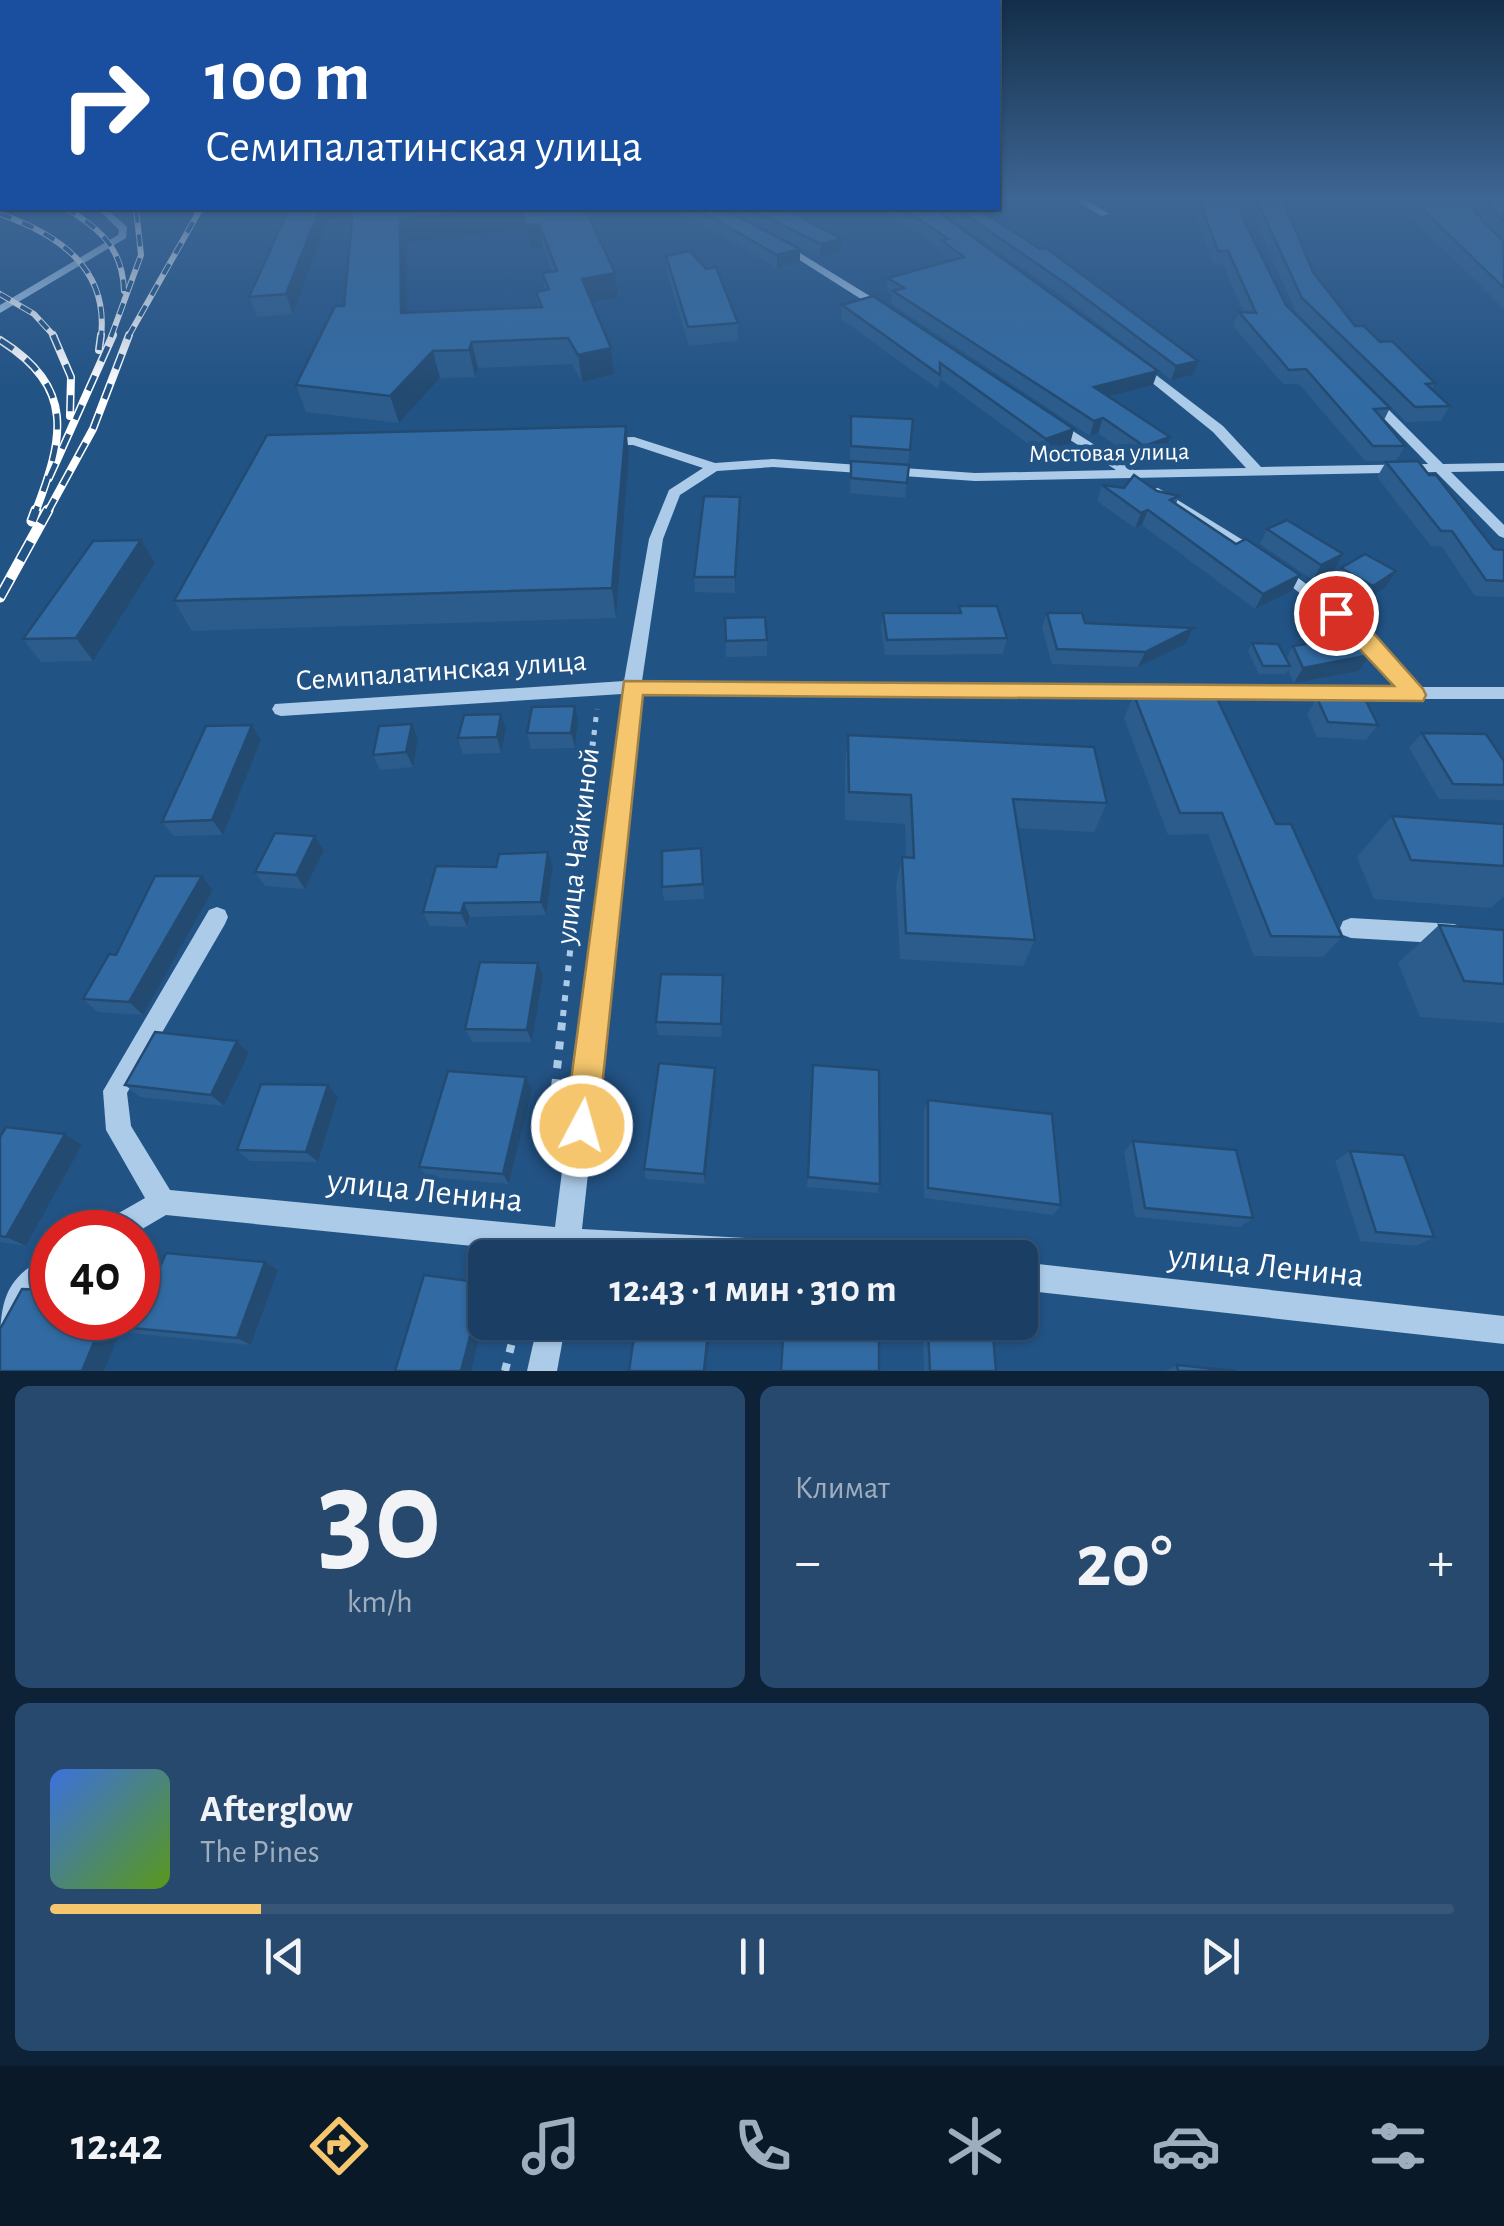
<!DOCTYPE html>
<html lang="ru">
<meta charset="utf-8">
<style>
body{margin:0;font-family:"Alegreya Sans",sans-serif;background:#27496d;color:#f1f3f6;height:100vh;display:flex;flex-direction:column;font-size:38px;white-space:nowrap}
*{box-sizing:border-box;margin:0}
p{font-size:32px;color:#9faebf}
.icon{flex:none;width:55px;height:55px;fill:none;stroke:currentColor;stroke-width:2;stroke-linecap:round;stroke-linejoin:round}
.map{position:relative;height:1371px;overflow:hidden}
.sheet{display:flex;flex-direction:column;gap:15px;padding:15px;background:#0e2237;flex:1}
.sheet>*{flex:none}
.guide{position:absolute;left:0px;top:0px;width:1000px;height:210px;box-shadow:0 2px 8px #0004,0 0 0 2px #385778;background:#1a4fa0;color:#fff;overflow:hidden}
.speed{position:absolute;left:30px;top:1210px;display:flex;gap:20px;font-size:50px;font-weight:700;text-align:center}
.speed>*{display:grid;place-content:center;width:130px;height:130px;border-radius:50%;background:#1a3e64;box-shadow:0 2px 8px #0004,0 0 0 2px #385778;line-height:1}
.speed .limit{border:15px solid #d22;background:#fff;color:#111}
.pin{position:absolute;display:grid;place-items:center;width:85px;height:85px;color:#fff;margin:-42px;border:5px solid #fff;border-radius:50%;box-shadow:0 2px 10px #0007}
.me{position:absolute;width:110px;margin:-55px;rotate:6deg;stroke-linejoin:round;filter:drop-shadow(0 0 8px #0008)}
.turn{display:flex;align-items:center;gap:35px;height:210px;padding:0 40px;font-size:45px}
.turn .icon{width:130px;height:130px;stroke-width:2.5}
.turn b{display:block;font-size:70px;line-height:85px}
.big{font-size:75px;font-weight:600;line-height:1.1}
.sheet .widget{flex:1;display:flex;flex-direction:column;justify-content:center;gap:15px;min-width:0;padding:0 35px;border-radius:15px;background:#27496d}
.sheet .dial{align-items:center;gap:0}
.dial b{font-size:130px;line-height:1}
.song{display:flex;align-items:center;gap:30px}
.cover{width:120px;height:120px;border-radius:15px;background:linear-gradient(135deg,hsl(220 70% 55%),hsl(90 70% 35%))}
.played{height:10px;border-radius:5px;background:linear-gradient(90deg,#f5c66d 15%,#385778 15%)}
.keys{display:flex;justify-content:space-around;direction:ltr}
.heat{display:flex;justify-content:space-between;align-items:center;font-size:55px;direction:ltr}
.sheet .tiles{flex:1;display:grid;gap:15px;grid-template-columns:1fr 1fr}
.widget:last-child{grid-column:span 2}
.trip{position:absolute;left:468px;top:1240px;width:570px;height:100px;border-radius:15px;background:#1a3e64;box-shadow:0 2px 8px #0004,0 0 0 2px #385778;font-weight:600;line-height:100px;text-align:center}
.tab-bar{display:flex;height:160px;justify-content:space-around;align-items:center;background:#0a1928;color:#9faebf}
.tab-bar .icon{width:70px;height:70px}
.tab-bar .selected{color:#f5c66d}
.tab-bar b{font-size:45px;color:#f1f3f6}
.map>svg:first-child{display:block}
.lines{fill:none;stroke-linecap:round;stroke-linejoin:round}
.path-far2{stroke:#abcbe9;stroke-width:5;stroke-dasharray:5 8;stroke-linecap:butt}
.path-far1{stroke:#abcbe9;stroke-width:6;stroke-dasharray:6 9;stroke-linecap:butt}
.path{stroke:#abcbe9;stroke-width:8;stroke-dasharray:8 11;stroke-linecap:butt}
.minor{fill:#abcbe9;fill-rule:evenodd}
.rail-far2-casing{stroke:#fff;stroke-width:6}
.rail-far1-casing{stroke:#fff;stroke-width:8}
.rail-casing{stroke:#fff;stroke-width:11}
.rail-far2{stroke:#225385;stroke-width:4;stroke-dasharray:12;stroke-linecap:butt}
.rail-far1{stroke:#225385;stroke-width:5;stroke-dasharray:16;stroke-linecap:butt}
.rail{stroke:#225385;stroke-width:8;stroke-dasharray:21;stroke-linecap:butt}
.wall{fill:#2b5c8c;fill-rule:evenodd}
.shaded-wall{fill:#234b72}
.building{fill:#326ba3;stroke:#234b72;stroke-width:2.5}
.route{fill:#f5c66d;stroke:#9f8147;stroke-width:2.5}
.labels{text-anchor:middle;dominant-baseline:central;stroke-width:10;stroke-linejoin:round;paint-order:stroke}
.far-street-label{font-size:25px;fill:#fff;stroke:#225385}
.street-label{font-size:30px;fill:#fff;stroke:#225385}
.near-street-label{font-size:35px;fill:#fff;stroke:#225385}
</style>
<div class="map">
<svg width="1504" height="1371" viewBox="0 0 1504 1371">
<rect width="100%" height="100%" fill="#225385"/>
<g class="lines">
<polyline class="path-far2" points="594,735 597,709"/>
<polyline class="path-far1" points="563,1016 594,732"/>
<g class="path">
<polyline points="553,1106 563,1013"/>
<polyline points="505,1371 517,1322"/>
</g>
<g class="minor">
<polygon points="1071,197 1082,197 1109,214 1101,216"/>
<polygon points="97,208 106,208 127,227 126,238 0,313 0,305 118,235 119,230"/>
<polygon points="782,242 891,309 892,311 883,313 779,247 777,245"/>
<polygon points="1139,362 1223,426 1261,467 1428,464 1365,399 1375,396 1443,464 1504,463 1504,471 1451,472 1504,525 1504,538 1499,536 1436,472 975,481 773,467 717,471 680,495 663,539 642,681 1047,687 1397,687 1354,637 1276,574 1273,570 1281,565 1366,629 1418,687 1504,687 1504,699 1047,699 640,694 582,1229 858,1244 868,1248 872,1258 551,1258 552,1254 166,1215 137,1232 100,1232 103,1222 145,1198 106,1130 103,1091 209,910 217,907 225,910 228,917 225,924 127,1093 131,1126 170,1190 555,1227 622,694 281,716 275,714 272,709 275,704 624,681 649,539 669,490 703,468 633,445 599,445 599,439 604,438 634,437 715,463 773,459 975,473 1116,470 1049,426 1048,423 1054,419 1134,470 1246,468 1213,432 1135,369 1133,366"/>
<polygon points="1158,488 1264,553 1267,556 1264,559 1254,559 1153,495 1153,489"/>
<polygon points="1351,918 1454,924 1462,927 1465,934 1462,941 1454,944 1351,938 1343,935 1340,928 1343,921"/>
<path d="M52,1255v29l-12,8 -30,57 -10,4c0,-48 2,-77 52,-98z"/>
<polygon points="1020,1262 1504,1316 1504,1344 1020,1290"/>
<polygon points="538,1322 566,1322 557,1371 527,1371"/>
</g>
<g class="rail-far2-casing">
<g id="rail-far2">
<path d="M65,208c35,20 58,41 59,83"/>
<path d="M0,214c58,20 109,54 101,123"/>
<polyline points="0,294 34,314 55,337"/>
<polyline points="111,337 141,255 136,208"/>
<polyline points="128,337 201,208"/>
</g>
</g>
<g class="rail-far1-casing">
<g id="rail-far1">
<polyline points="53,335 71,377 70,416"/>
<path d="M0,340c76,48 64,97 35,173"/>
<polyline points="99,350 101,335"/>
<polyline points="49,478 113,335"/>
<polyline points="47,513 93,429 129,335"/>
</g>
</g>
<g class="rail-casing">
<g id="rail">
<polyline points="32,521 36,510"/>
<polyline points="0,597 48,510"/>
</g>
</g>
<use href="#rail-far2" class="rail-far2"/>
<use href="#rail-far1" class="rail-far1"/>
<use href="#rail" class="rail"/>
</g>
<g class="wall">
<polygon points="1024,197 1070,197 1069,200 1038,206"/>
<polygon points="1190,197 1237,197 1245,223 1286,305 1390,408 1384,420 1405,446 1396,461 1365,461 1299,384 1283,384 1233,326 1239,312 1244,312 1223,265 1213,264"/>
<polygon points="1249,197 1282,197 1313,272 1355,326 1380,342 1435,383 1432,389 1450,406 1441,421 1406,422 1296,312 1247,203"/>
<polygon points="1392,197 1463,197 1461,201 1440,201 1477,214 1496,233 1483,219 1477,197 1504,197 1504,309 1407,213 1413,202 1396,202"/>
<polygon points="289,208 332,208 293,314 257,317 249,297"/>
<path d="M353,208h232l30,65 3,25 -26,5 19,45 3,26 -32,8 -10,-18 -94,4 -3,9 -35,1 -41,45 -93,-11 -10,-27 48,-79zM525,230l5,19 13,-1 9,24 -10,1 3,17 -9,2 2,15 -130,6 -1,-70z"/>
<polygon points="675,208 721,208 800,262 777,268"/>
<polygon points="725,208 783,208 841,252 820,257"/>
<polygon points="882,208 932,208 1153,385 1109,396 1165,452 1138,461 1098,433 1090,436 891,304 892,295 887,291 888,278 950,261 939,253 940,248"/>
<polygon points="937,208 977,208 1193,375 1171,380 1062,296"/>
<polygon points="666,256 738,323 738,341 689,346 667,273"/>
<polygon points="873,296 1070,444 1042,454 940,379 938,389 841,319 842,305"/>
<polygon points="851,416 910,450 908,465 850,461"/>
<polygon points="629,455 616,618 192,631 174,601"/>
<polygon points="851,461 909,465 905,498 850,493"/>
<polygon points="1386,462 1494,549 1504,550 1504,597 1475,596 1442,547 1431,546 1377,477"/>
<polygon points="1102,485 1157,491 1179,496 1176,504 1292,591 1255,609 1142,525 1135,528 1097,501"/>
<polygon points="740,512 735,593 695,592 694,577"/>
<polygon points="1267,529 1334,570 1313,580 1260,544"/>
<polygon points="141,540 155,563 93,661 41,662 23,639"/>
<polygon points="1341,568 1396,571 1386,587 1363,602 1332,583"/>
<polygon points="959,606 1007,638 1003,654 885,655 881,628 883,613 958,613"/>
<polygon points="1047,613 1085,623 1193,628 1186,644 1138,667 1052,664 1042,628"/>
<polygon points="725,618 767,640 767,656 726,657"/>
<polygon points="1252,643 1286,659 1293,646 1370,655 1359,671 1294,683 1288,670 1286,674 1259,674 1248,651"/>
<polygon points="1134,695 1342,937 1323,957 1254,956 1208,834 1168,835 1124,718"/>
<polygon points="1317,698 1378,725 1366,740 1317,737 1307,714"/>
<polygon points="501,714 506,729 501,753 463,754 458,738"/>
<polygon points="578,721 575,748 531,749 527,733"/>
<polygon points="1422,733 1504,761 1504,800 1439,799 1409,748"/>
<polygon points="848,735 1107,803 1094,832 1017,828 1035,940 1023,966 900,959 896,885 902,857 906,857 905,824 845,820 845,765"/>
<polygon points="418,739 413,767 380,770 373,755"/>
<polygon points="261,740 223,835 174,836 162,822"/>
<polygon points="1392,816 1504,824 1504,896 1491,908 1374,899 1357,857"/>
<polygon points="701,848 704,899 664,901 662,887"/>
<polygon points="324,851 305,889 265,886 255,872"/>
<polygon points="548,852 553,867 546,915 470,917 467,927 430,926 423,912 496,867"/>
<polygon points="202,876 213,890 143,1015 98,1012 83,999 116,955"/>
<polygon points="1439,925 1504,930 1504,1023 1420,1017 1398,963"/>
<polygon points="543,976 532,1042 472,1042 465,1029"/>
<polygon points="724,988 721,1037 658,1035 656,1022"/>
<polygon points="237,1041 249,1053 224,1106 140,1097 125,1085"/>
<polygon points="813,1065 880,1184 877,1193 807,1187"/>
<polygon points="715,1068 716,1079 705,1184 646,1179 644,1169"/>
<polygon points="328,1085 338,1097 318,1162 250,1161 237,1150"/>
<polygon points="532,1089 509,1184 428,1177 419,1167"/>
<polygon points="928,1100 1061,1205 1053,1215 924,1198 924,1111"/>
<polygon points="0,1137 82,1145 26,1246 0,1242"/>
<polygon points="1133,1141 1253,1218 1240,1227 1135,1217 1124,1152"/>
<polygon points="1350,1151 1434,1237 1416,1246 1360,1241 1335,1161"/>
<polygon points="265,1262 278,1270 251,1345 120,1332 104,1371 0,1371 149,1292"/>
<polygon points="928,1329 996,1371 924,1371 923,1335"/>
<polygon points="1177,1365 1236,1371 1165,1371"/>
</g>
<g class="shaded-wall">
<polygon points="1040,197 1070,197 1069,200 1038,206"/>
<polygon points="320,208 332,208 293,314 286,294"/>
<polygon points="521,208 525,230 407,243 408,339 401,313 400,219"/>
<polygon points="539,224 543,248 530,249 526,225"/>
<polygon points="842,239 841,252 820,257 821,244"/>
<polygon points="800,249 800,262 777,268 777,255"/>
<polygon points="615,273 618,298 585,304 582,279"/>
<polygon points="472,342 478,368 475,377 469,350"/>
<polygon points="611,348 614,374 582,382 578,355"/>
<polygon points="433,351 440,378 399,423 390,396"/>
<polygon points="1198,361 1193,375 1171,380 1176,366"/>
<polygon points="1158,371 1153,385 1090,401 1094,387"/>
<polygon points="1103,418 1098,433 1090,436 1094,421"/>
<polygon points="626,426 629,455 616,618 612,588"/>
<polygon points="1074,429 1070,444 1042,454 1046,439"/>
<polygon points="1170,437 1165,452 1138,461 1144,446"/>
<polygon points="740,497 740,512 735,593 735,577"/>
<polygon points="1148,510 1142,525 1135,528 1141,513"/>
<polygon points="141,540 155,563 93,661 76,638"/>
<polygon points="1343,554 1334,570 1313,580 1321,565"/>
<polygon points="1396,571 1386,587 1363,602 1373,586"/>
<polygon points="1300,575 1292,591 1255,609 1263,594"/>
<polygon points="1193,628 1186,644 1138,667 1145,652"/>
<polygon points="1370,655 1359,671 1294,683 1303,668"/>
<polygon points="575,706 578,721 575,748 571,733"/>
<polygon points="501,714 506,729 501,753 497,737"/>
<polygon points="412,724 418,739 413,767 406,752"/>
<polygon points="252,725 261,740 223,835 212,820"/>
<polygon points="315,836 324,851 305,889 296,875"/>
<polygon points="548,852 553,867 546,915 541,902"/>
<polygon points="202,876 213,890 143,1015 129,1002"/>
<polygon points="464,903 470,917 467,927 461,913"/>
<polygon points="538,963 543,976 532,1042 527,1030"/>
<polygon points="237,1041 249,1053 224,1106 211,1095"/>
<polygon points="715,1068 716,1079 705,1184 704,1174"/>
<polygon points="526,1077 532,1089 509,1184 503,1174"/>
<polygon points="328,1085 338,1097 318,1162 306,1152"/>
<polygon points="65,1134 82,1145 26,1246 6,1237"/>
<polygon points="265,1262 278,1270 251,1345 237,1338"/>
<polygon points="484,1283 485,1315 471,1371 461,1371"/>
<polygon points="709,1322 711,1322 706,1371 704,1371"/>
<polygon points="101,1325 120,1332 104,1371 82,1371"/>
</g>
<g class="building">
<polygon points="1198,197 1237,197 1245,223 1286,305 1390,408 1374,409 1405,446 1373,446 1306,369 1289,370 1239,312 1256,313 1228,251 1218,251"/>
<polygon points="1255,197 1282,197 1313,272 1355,326 1364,326 1380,342 1392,341 1435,383 1426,384 1450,406 1415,407 1302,298"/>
<polygon points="1487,197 1504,197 1504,222 1490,207"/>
<polygon points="1413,200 1472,202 1477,214 1504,242 1504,288"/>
<polygon points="289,208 320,208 286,294 249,297"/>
<polygon points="353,208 516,208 400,219 401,313 542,307 536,292 549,289 542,273 557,271 539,224 526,225 521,208 585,208 615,273 582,279 611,348 578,355 568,338 472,342 469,350 433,351 390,396 296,385 335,306 344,306"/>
<polygon points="695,208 721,208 800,249 777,255"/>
<polygon points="749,208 783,208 842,239 821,244"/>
<polygon points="902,208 933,208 1158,371 1094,387 1170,437 1144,446 1103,418 1094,421 893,291 904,288 888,278 964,257 941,240 948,239"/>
<polygon points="956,208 977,208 1040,249 1046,248 1198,361 1176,366 1065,283"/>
<polygon points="690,251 706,269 716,267 738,323 688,327 666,256"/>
<polygon points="873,296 1074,429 1046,439 940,363 940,375 842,305"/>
<polygon points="851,416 913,419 910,450 851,446"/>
<polygon points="626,426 612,588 174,601 267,435"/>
<polygon points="851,461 909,465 907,483 851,478"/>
<polygon points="1418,461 1429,475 1436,475 1494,549 1504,550 1504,581 1486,580 1452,531 1441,531 1386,462"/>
<polygon points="1134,475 1157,491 1179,496 1170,500 1236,544 1246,539 1300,575 1263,594 1148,510 1141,513 1102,485 1124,488"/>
<polygon points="704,496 740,497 735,577 694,577"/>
<polygon points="1287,520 1343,554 1321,565 1267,529"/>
<polygon points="141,540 76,638 23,639 93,541"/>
<polygon points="1365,554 1396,571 1373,586 1341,568"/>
<polygon points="959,606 997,606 1007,638 887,640 883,613 961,613"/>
<polygon points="1047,613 1082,613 1085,623 1193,628 1145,652 1057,649"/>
<polygon points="765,617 767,640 726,641 725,618"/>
<polygon points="1351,637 1370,655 1303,668 1293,646"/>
<polygon points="1252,643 1278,644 1290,666 1263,666"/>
<polygon points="1215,694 1276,824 1291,824 1342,937 1271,936 1222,813 1180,813 1134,695"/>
<polygon points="1317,698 1366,701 1378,725 1328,722"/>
<polygon points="575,706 571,733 527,733 532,707"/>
<polygon points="501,714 497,737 458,738 464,715"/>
<polygon points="412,724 406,752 373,755 379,726"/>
<polygon points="252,725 212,820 162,822 206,726"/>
<polygon points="1422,733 1486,734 1504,761 1504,785 1453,784"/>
<polygon points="848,735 1094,747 1107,803 1013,799 1035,940 906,933 902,857 914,858 911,795 849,792"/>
<polygon points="1392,816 1504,824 1504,866 1411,860"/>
<polygon points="275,833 315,836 296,875 255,872"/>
<polygon points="701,848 703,884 662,887 662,851"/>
<polygon points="548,852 541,902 464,903 461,913 423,912 436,866 496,867 499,854"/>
<polygon points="155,876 202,876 129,1002 83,999 109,954 116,955"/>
<polygon points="1439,925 1504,930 1504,984 1464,981"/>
<polygon points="480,962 538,963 527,1030 465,1029"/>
<polygon points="661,974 723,975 721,1024 656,1022"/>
<polygon points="155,1032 237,1041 211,1095 125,1085"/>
<polygon points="659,1063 715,1068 704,1174 644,1169"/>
<polygon points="813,1065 879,1070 880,1184 808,1177"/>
<polygon points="448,1071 526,1077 503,1174 419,1167"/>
<polygon points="261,1084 328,1085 306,1152 237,1150"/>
<polygon points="928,1100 1052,1114 1061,1205 928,1188"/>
<polygon points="6,1127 65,1134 6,1237 0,1236 0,1137"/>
<polygon points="1133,1141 1236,1150 1253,1218 1145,1208"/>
<polygon points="1350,1151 1404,1155 1434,1237 1376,1232"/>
<polygon points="166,1253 265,1262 237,1338 101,1325 82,1371 0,1371 0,1329 22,1289 52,1290 52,1318 138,1318 138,1292 149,1292"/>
<polygon points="424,1275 484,1283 461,1371 395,1371"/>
<polygon points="636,1322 709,1322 704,1371 629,1371"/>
<polygon points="784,1322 849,1322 879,1325 879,1371 781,1371"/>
<polygon points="928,1329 993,1335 996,1371 930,1371"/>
<polygon points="1177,1365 1236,1371 1178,1371"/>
</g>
<linearGradient id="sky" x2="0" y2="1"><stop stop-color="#132e49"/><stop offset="0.51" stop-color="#3e6694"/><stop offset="1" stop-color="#3e6694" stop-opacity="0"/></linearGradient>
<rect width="1504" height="389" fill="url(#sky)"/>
<polygon class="route" points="1336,606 1368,627 1423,689 1426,695 1423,701 643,695 598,1126 593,1138 582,1143 570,1138 565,1126 624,681 1394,686 1326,613"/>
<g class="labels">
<g class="far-street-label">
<text transform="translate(1109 453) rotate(-1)">Мостовая улица</text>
</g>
<g class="street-label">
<text transform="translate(441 671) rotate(-4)">Семипалатинская улица</text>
<text transform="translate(578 846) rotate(-83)">улица Чайкиной</text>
</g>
<g class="near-street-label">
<text transform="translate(425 1191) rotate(6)">улица Ленина</text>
<text transform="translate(1266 1266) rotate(6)">улица Ленина</text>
</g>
</g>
</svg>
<div class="speed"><div class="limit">40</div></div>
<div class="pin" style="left:1336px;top:613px;background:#d93025"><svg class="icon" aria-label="arrive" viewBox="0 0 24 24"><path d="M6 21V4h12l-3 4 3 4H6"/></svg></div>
<svg class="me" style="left:582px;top:1126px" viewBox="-20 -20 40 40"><circle r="17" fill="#f5c66d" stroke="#fff" stroke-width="3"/><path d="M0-11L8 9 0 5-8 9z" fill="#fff"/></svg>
<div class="trip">12:43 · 1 мин · 310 m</div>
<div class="guide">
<div class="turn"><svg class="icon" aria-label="right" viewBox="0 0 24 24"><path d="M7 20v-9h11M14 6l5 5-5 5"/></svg><div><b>100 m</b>Семипалатинская улица</div></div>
</div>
</div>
<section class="sheet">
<div class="tiles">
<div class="widget dial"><b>30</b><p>km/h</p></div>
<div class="widget"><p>Климат</p>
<div class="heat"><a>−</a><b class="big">20°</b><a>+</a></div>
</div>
<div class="widget">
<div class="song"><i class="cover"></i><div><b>Afterglow</b><p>The Pines</p></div></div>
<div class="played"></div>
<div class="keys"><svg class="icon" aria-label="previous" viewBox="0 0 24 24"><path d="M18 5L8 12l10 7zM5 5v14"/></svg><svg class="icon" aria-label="pause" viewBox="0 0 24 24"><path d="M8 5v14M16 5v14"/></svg><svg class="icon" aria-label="next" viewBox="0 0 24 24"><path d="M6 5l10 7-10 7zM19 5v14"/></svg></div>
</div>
</div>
</section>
<nav class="tab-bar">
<b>12:42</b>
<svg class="icon selected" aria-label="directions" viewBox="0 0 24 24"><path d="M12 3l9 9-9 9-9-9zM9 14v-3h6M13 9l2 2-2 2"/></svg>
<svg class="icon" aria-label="music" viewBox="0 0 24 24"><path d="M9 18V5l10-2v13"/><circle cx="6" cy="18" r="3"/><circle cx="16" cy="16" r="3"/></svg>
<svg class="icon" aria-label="phone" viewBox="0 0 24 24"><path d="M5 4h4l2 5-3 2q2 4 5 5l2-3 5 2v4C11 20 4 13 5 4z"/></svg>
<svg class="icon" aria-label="climate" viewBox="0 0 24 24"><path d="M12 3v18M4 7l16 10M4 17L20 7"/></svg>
<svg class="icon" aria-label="car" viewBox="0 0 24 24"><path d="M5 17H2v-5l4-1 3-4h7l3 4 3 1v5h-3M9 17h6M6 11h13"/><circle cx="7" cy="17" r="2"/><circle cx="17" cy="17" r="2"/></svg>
<svg class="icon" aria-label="filters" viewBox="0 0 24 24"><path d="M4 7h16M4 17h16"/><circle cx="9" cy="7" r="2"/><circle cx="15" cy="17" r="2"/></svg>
</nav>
